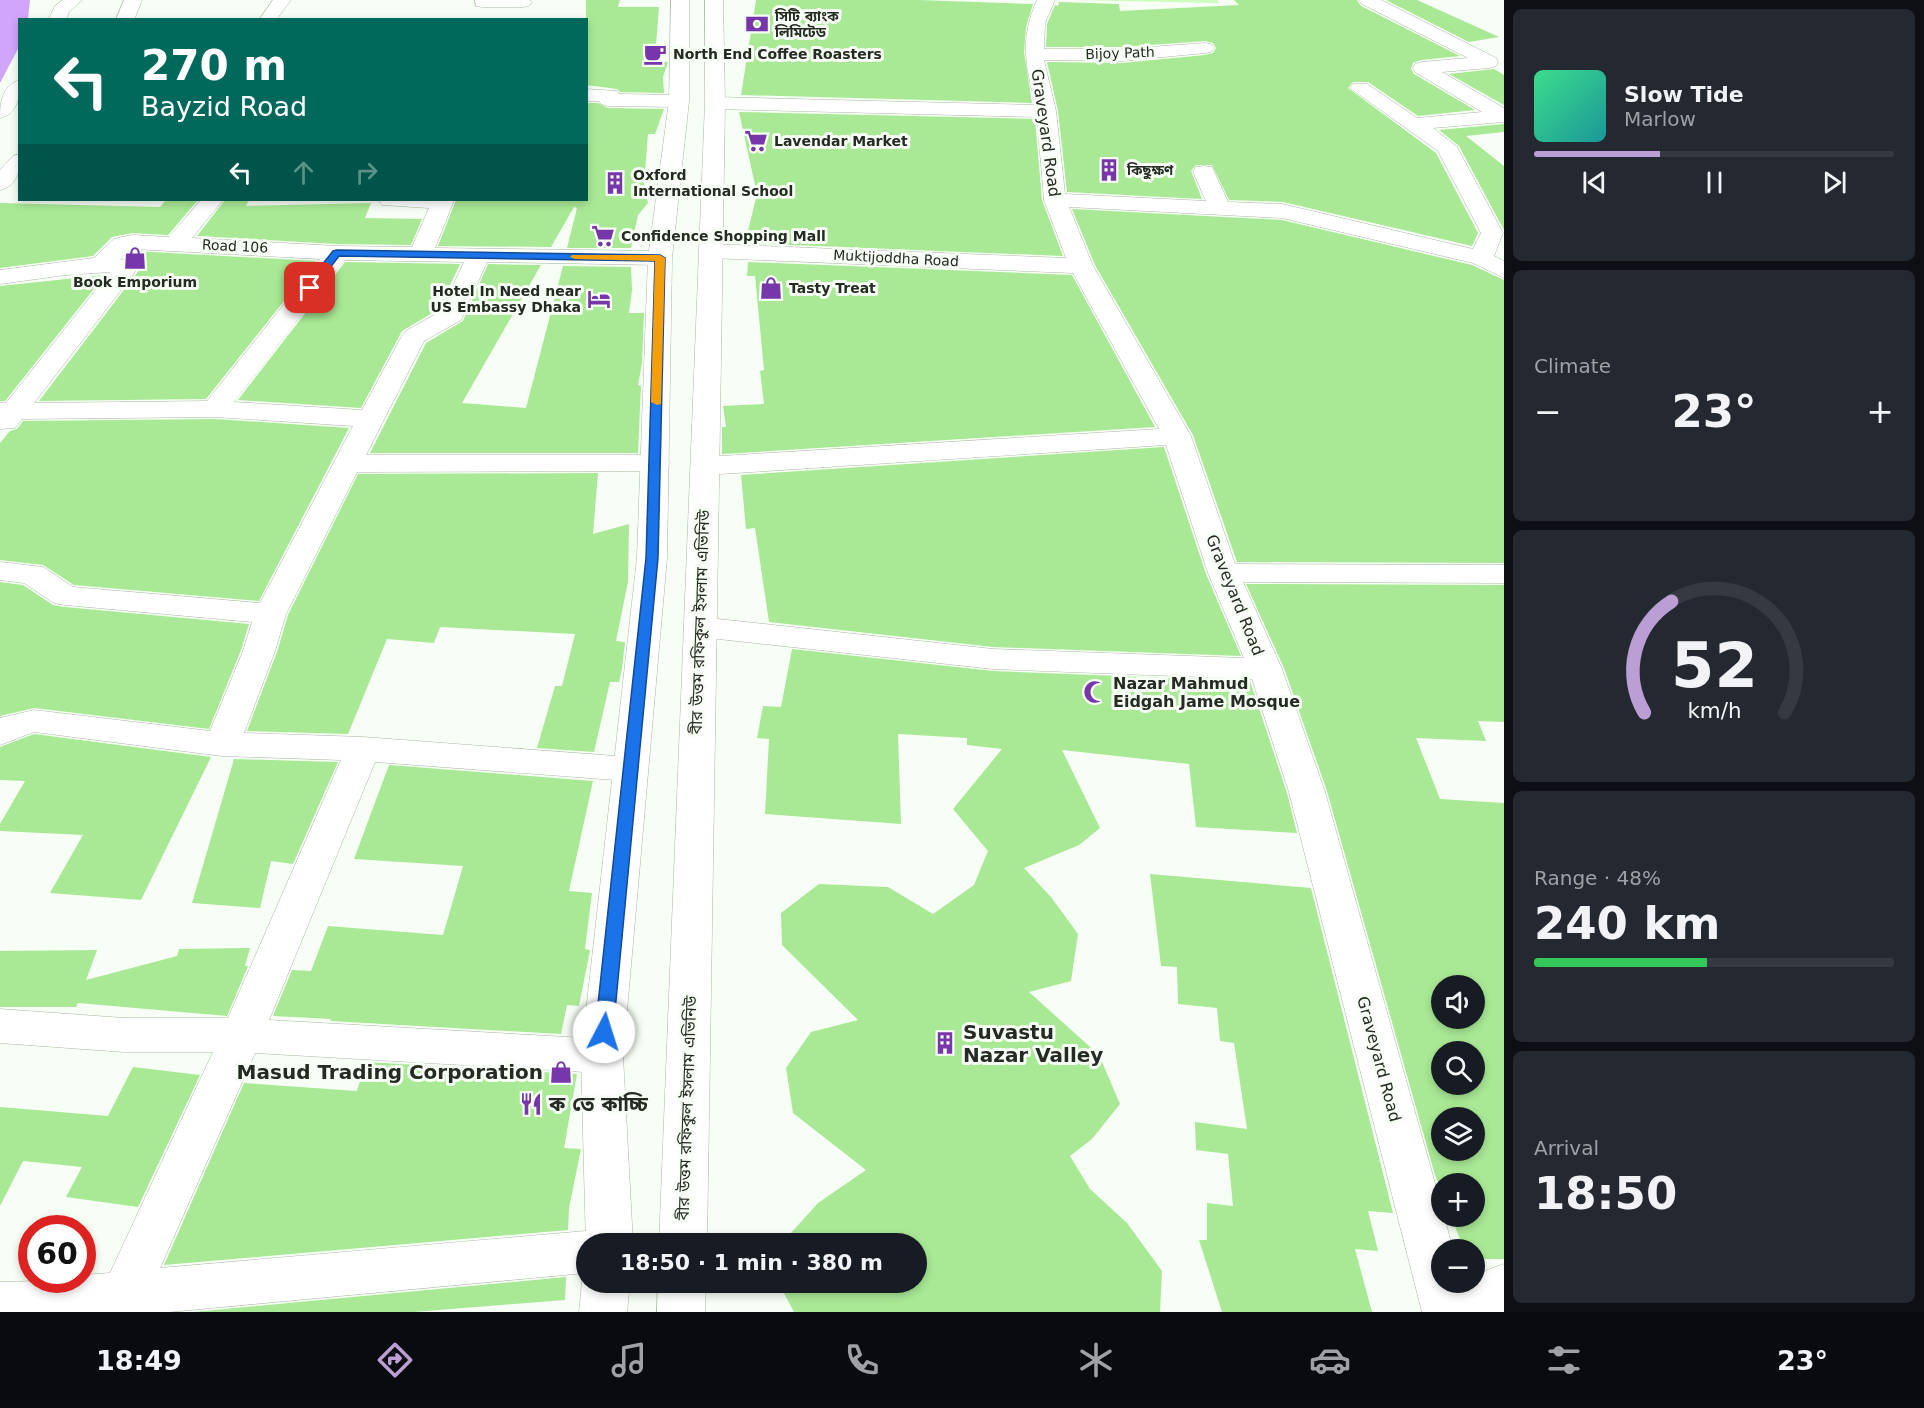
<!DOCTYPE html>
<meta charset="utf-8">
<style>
body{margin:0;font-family:"DejaVu Sans","Noto Sans Bengali",sans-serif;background:#242831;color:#f1f3f6;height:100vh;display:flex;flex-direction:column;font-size:22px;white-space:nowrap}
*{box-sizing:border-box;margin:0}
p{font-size:20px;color:#9ea1a6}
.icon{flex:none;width:33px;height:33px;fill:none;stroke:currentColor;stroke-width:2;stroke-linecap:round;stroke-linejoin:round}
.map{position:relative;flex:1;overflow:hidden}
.panel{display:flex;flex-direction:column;gap:9px;padding:9px;background:#0d0f14;width:420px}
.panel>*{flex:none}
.banner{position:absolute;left:18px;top:18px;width:570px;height:183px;border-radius:0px;box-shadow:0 3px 9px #0003;background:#00695c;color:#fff;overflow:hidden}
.controls{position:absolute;left:1431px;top:975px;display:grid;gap:12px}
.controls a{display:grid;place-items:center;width:54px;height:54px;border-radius:50%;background:#171b24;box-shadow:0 3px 9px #0003;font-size:30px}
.speed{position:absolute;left:18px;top:1215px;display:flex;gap:12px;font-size:30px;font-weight:700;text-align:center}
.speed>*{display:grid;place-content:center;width:78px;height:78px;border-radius:50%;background:#171b24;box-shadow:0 3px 9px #0003;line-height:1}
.speed .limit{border:9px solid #d22;background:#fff;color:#111}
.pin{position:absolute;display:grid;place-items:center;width:51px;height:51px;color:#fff;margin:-26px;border-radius:12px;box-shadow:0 3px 9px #0006}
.me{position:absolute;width:66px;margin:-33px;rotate:5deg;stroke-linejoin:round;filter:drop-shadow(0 0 4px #0008)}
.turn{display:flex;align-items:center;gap:21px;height:126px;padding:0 24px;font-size:27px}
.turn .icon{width:78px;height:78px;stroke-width:2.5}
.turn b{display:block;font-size:42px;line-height:51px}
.lanes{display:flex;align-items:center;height:57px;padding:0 24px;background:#0003;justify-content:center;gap:30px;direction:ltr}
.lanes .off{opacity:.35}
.big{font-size:45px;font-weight:800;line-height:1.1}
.panel .card{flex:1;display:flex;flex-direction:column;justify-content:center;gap:9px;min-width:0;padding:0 21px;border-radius:9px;background:#242831}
.panel .dial{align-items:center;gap:0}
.dial svg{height:156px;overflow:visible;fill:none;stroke:#363941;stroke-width:7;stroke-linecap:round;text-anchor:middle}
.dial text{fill:#f1f3f6;stroke:none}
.song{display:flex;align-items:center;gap:18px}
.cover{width:72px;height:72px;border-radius:9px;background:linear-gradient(135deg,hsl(150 70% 55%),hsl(180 70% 35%))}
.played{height:6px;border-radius:3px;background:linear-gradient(90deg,#bb9ed4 35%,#363941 35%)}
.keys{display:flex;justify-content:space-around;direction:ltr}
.heat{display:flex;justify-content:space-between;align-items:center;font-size:33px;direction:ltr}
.charge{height:9px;border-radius:4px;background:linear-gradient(90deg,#34c759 48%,#363941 0)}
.trip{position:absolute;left:576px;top:1233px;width:351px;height:60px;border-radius:30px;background:#171b24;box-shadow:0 3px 9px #0003;font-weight:800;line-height:60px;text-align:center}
.dock{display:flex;height:96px;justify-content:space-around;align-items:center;background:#090b0e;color:#9ea1a6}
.dock .icon{width:42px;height:42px}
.dock .selected{color:#bb9ed4}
.dock b{font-size:27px;color:#f1f3f6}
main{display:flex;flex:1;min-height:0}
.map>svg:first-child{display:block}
.green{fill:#cdfcbe}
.water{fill:#d2a5fd}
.building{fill:#a9e995;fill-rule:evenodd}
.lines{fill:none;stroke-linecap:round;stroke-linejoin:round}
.minor-casing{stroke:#a8b8a3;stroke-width:1}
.major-casing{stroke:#a8b8a3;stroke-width:1}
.minor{fill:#fff;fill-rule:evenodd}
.major{fill:#fff;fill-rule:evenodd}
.route{fill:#1a73e8;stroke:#114b97;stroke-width:1.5}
.slow{fill:#f59e0b}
.labels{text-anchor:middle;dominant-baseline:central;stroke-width:6;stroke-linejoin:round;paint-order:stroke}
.far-poi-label{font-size:14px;font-weight:bold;fill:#242b22;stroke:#f7fef5;text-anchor:start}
.far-street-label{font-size:14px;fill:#242b22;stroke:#f7fef5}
.street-label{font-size:16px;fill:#242b22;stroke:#f7fef5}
.poi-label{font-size:16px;font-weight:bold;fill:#242b22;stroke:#f7fef5;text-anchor:start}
.near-poi-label{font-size:20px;font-weight:bold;fill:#242b22;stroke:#f7fef5;text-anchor:start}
</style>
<main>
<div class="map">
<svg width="1504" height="1312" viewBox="0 0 1504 1312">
<rect width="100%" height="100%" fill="#f7fef5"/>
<polygon class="green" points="1072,0 1217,0 1219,3"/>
<polygon class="water" points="0,0 30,0 28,19 20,20 19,47 0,83"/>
<g class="building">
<polygon points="586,0 620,0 618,7 659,7 656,45 651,61 668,62 663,77 664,93 620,92 617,89 586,85"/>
<polygon points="756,0 919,0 1033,4 1026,27 1024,52 1032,103 741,95"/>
<polygon points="1234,0 1357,0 1361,6 1460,56 1421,60 1413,63 1411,69 1414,74 1475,110 1418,116 1368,82 1353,82 1348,88 1436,153 1478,233 1472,246 1283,202 1229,200 1212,165 1196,165 1191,171 1202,199 1067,192 1058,111 1047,62 1122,63 1205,55 1213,53 1216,48 1213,43 1205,41 1122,47 1046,47 1047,24 1055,5 1058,6 1059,2 1119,4 1120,11 1239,5"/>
<polygon points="1386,0 1417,0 1499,37 1469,42"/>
<polygon points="1494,69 1504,75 1504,105 1449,74"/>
<polygon points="588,103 598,103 608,108 664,109 655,134 648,134 644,185 648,203 638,215 631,248 567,248 577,208 574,207 551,247 438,246 456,200 586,200 586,108"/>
<polygon points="739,112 1035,119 1042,200 1063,256 745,243 757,194"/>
<polygon points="1504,124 1504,132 1466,136 1504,166 1504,230 1459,146 1439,130"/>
<polygon points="166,200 198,200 168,235 133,233 122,235 112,237 93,256 0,268 0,203 160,207"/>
<polygon points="225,200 249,200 246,206 371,203 365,218 422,219 411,245 337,244 197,236"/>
<polygon points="1072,209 1282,220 1472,265 1504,280 1504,563 1237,562 1193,435 1095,265"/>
<polygon points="133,251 316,261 206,399 39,401 140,269 136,262 124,258"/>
<polygon points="345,262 460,264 439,309 402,331 361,408 238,400"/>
<polygon points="748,262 1072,275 1155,427 722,454 722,427 726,427 723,406 764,404 760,371 764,370 755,276 747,276"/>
<polygon points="488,264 541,265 462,403 526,408 563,266 631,267 632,290 629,313 644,313 642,363 638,385 641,386 638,453 370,453 426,343 463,321"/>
<polygon points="105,275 5,401 0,401 0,286"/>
<polygon points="215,419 349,428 259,601 74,585 43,565 0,560 0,443 10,431 17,429 23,421"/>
<polygon points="1164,447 1206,574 1241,656 993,647 769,622 755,528 746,529 741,475"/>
<polygon points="598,473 593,534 629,524 628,582 616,641 625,642 622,669 619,682 610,682 594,752 537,748 555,686 562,686 575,634 440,627 434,643 387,639 348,734 247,731 277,652 288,615 358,474"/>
<polygon points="0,582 23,585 53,605 65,607 249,624 241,650 209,729 34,708 0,716"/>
<path d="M1246,584l258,1v137l-26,-1 8,20 -70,-3 24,61 64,4v456h-30v-9h-10l-13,-34h23v-32h-32v8l-7,-17 -108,-384 -43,-123zM1442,986h32v32h-32zM1442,1052h32v32h-32zM1442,1118h32v32h-32z"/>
<polygon points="792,649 993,671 1250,681 1287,793 1297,833 1196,827 1189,764 1062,750 1100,828 1079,845 1024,868 1051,897 1078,934 1071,981 1029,992 1099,1055 1120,1104 1092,1139 1070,1156 1090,1189 1127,1223 1162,1271 1160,1312 794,1312 778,1282 916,1282 916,1244 781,1244 818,1203 866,1170 793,1113 786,1068 811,1032 858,1020 782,945 781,913 819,884 888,887 933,914 974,885 988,851 953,809 1002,749 967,745 967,738 898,734 901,824 765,814 769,739 757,738 763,706 781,707"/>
<polygon points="34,734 211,757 141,900 50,893 83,835 0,831 0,824 25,781 0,780 0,747"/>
<polygon points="234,759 338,762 293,864 271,861 260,908 192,903"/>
<polygon points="389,765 593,781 569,891 592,893 585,949 590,950 579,1006 567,1005 561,1034 330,1021 331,1019 273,1016 292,970 311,971 328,926 443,935 463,866 354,859"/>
<polygon points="1150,874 1311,888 1393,1213 1368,1211 1378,1251 1355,1249 1372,1312 1222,1312 1199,1240 1207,1240 1207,1203 1233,1206 1228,1154 1196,1150 1195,1122 1247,1129 1234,1043 1220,1041 1217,1008 1178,1004 1177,967 1161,966"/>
<polygon points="250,948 245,966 248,966 227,1016 78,1003 76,1007 0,1007 0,951 97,950 86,980 177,956 179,949"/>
<polygon points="366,1062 577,1074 564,1148 581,1149 569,1208 568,1230 164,1265 244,1083 357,1091"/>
<polygon points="133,1067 200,1075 138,1207 66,1197 82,1167 23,1161 0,1206 0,1107 108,1116"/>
<polygon points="566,1277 565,1300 414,1312 193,1312"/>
</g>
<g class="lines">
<g class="minor-casing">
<g id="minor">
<polygon points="63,0 82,0 69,12 66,20 48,20 55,6"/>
<polygon points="124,0 142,0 134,20 116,20"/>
<polygon points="273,0 291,0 276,20 259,20"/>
<polygon points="475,0 530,0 532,2 529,6 523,7 482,7 476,6"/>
<path d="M1037,0h18l-10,23 -1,26h78l83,-6 6,1 3,4 -3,4 -6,1 -83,8 -78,-1 12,51 9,83 141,7 -13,-29 3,-5 8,-1 8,1 16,35 54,2 191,45 8,-16 -43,-82 -88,-63 3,-4h14l50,34 65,-6 -67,-40 -2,-4 2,-4 7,-2 46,-4 -106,-54 -3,-4h22l115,58 2,4 -2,4 -7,2 -47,4 62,36v14l-71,6 24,19 46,86 -9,23 10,5v17l-31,-15 -191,-45 -213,-11 24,59 98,170 44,128 269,1v18l-261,-1 39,87 43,123 117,416v8h2l9,34h-11v32h20l2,5 10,-5v-3l13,-9 17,-6v48h-82l-133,-520 -37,-113 -259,-10 -293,-32 -11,-3 -5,-7 5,-7 11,-3 293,32 251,9 -36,-85 -42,-128 -461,30 -10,-3 -4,-6 4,-6 10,-3 454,-28 -86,-156 -362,-15 -8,-2 -4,-5 4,-5 8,-2 355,14 -22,-58 -7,-83 -322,-8 -7,-2 -3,-4 3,-4 7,-2 320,8c-9,-42 -16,-64 2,-105z"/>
<path d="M20,80c0,16 -2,34 -20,38 0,-15 2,-33 20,-38z"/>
<polygon points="586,89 617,91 619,94 679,95 686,97 689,101 686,105 679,107 608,106 601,104 599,101 586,101"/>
<path d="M20,154c0,16 -2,32 -20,36v-20l13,-14z"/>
<path d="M201,200h22l-31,38 145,8 75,1 17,-39 -47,-3 -3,-5h75l-19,48 225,3 8,2 4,5 -4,5 -8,2 -173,-3 -26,58 -37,21 -58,114h290l10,2 4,6 -4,6 -10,2 -299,1 -71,142 -11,37 -31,82 119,4 266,20 13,3 5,9 -5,9 -13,3 -254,-19 -106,258 333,19 15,5 6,12 -6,12 -15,5 -347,-20 -95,215 426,-37 17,6 3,7h-20v29l-417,39h-169v-30l82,-2v-5l28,-2 103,-221h-89l-124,-9v-34l124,9h104l113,-258 -119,-4 -188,-24 -34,13v-27l34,-8 176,21 33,-80 9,-29 -187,-17 -11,-2 -30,-20 -24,-3v-18l43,5 30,20 187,16 93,-177 -138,-9 -193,2 -7,9 -15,1v-26h6l104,-131 -44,3 -66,9v-14l94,-12 20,-19 8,-2 11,-2 36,2zM129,250l4,-1 187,10 -113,142 -173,2 104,-135 -4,-5 -14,-4zM344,260l120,2 -23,49 -37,21 -42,78 -128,-8z"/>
</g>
</g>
<g class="major-casing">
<g id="major">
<polygon points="671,0 689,0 689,101 672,258 667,558 623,1056 633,1244 586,1244 586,1246 581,1056 637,558 648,258 669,101"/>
<polygon points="705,0 723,0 725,103 707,1244 659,1244 705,103"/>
<polygon points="586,1272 586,1282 630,1282 627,1312 579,1312 582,1282"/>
<polygon points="658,1282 706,1282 705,1312 657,1312"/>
</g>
</g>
<use href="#minor" class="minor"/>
<use href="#major" class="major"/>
</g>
<polygon class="route" points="337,250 660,255 665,258 658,558 613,1032 610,1037 604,1039 598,1037 595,1032 646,558 655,261 339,256 313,290 306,290 306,285 333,251"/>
<polygon class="slow" points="572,255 660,255 665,258 661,404 657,405 651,402 655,261 575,259 570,257"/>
<defs>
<g id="bank-bare" transform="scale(1.8)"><path d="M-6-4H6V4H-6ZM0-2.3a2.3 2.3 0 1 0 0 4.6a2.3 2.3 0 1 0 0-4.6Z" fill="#7836ab" stroke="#f7fef5" stroke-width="2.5" paint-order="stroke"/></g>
<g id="cafe-bare" transform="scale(1.8)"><path d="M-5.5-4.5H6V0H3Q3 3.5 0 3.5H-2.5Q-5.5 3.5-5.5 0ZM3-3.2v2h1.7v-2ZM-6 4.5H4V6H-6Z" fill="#7836ab" stroke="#f7fef5" stroke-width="2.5" paint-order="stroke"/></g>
<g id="supermarket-bare" transform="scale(1.8)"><path d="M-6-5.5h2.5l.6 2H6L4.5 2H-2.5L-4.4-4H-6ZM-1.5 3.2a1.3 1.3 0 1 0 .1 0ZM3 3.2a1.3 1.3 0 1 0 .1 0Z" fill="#7836ab" stroke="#f7fef5" stroke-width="2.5" paint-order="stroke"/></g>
<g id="building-bare" transform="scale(1.8)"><path d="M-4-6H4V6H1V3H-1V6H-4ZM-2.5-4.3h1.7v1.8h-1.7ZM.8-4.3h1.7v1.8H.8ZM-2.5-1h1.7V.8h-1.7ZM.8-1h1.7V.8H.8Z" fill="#7836ab" stroke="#f7fef5" stroke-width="2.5" paint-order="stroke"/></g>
<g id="shop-bare" transform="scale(1.8)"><path d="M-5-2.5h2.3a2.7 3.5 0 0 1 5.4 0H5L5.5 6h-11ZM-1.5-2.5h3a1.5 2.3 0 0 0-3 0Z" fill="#7836ab" stroke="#f7fef5" stroke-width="2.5" paint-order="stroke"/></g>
<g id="hotel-bare" transform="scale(1.8)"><path d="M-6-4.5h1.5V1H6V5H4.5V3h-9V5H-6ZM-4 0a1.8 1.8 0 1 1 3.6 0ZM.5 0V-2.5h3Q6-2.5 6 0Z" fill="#7836ab" stroke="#f7fef5" stroke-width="2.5" paint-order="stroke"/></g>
<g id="mosque-bare" transform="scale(1.8)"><path d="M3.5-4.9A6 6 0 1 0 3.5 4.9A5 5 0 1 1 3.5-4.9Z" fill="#7836ab" stroke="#f7fef5" stroke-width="2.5" paint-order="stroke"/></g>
<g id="restaurant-bare" transform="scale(1.8)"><path d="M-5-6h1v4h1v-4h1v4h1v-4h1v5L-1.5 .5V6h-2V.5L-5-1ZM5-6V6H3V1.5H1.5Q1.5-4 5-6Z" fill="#7836ab" stroke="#f7fef5" stroke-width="2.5" paint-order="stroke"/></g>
</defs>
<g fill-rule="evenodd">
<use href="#bank-bare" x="757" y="24"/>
<use href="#cafe-bare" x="655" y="54"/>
<use href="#supermarket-bare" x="756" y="141"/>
<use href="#building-bare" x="1109" y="170"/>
<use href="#building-bare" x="615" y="183"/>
<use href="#supermarket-bare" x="603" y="236"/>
<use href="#shop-bare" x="135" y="258"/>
<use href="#shop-bare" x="771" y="288"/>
<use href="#hotel-bare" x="599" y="299"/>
<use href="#mosque-bare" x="1095" y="692"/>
<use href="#building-bare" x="945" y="1043"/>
<use href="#shop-bare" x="561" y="1072"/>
<use href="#restaurant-bare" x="531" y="1104"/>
</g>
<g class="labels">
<g class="far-poi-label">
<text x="775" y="16">সিটি ব্যাংক<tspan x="775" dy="16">লিমিটেড</tspan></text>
<text x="673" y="54">North End Coffee Roasters</text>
<text x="774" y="141">Lavendar Market</text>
<text x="1127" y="170">কিছুক্ষণ</text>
<text x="633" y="175">Oxford<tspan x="633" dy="16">International School</tspan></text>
<text x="621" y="236">Confidence Shopping Mall</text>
<text x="135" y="282" text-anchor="middle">Book Emporium</text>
<text x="789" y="288">Tasty Treat</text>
<text x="581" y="291" text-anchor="end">Hotel In Need near<tspan x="581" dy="16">US Embassy Dhaka</tspan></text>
</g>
<g class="far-street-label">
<text transform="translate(1120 53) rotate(-2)">Bijoy Path</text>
<text transform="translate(235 246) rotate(3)">Road 106</text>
<text transform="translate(896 258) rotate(3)">Muktijoddha Road</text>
</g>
<g class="street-label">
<text transform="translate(1046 133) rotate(82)">Graveyard Road</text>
<text transform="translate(1235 595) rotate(68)">Graveyard Road</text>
<text transform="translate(700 622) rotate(-88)">বীর উত্তম রফিকুল ইসলাম এভিনিউ</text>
<text transform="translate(1379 1059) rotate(75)">Graveyard Road</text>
<text transform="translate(687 1108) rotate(-88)">বীর উত্তম রফিকুল ইসলাম এভিনিউ</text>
</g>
<g class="poi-label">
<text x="1113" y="683">Nazar Mahmud<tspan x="1113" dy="18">Eidgah Jame Mosque</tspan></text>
</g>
<g class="near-poi-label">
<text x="963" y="1032">Suvastu<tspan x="963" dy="23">Nazar Valley</tspan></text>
<text x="543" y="1072" text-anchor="end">Masud Trading Corporation</text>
<text x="549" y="1104">ক তে কাচ্চি</text>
</g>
</g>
</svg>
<div class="controls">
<a><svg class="icon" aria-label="sound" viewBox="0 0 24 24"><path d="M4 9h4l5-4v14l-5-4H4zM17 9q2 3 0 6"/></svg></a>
<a><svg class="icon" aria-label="search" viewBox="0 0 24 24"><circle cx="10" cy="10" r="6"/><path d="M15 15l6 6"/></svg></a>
<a><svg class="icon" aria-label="layers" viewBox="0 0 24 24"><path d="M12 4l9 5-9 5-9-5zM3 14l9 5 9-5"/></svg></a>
<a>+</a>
<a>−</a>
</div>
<div class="speed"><div class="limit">60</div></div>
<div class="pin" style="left:310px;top:288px;background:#d93025"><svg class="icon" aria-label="arrive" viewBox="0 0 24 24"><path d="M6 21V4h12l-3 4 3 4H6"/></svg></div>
<svg class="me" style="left:604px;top:1032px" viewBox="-20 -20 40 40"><circle r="19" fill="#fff"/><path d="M0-13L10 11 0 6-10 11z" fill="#1a73e8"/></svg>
<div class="trip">18:50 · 1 min · 380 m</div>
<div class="banner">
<div class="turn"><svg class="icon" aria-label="left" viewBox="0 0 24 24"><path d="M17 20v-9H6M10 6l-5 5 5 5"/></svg><div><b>270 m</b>Bayzid Road</div></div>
<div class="lanes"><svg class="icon" aria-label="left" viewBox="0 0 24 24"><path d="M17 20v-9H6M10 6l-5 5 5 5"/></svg><svg class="icon off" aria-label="ahead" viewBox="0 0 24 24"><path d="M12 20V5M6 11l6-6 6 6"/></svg><svg class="icon off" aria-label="right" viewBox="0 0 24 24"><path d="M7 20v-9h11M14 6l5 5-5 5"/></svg></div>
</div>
</div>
<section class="panel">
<div class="card">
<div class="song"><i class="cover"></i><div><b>Slow Tide</b><p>Marlow</p></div></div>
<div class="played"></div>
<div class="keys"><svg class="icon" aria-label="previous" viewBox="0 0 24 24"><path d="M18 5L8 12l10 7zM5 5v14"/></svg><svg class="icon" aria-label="pause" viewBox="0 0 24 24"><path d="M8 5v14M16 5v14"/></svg><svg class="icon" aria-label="next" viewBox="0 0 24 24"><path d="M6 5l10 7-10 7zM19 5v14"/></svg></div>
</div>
<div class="card"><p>Climate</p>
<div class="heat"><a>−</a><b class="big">23°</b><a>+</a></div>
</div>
<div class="card dial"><svg viewBox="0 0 100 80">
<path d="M14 69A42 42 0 1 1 86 69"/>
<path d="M14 69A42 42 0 0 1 28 12" stroke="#bb9ed4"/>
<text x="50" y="56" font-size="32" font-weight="700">52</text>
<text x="50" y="72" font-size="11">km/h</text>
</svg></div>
<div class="card"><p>Range · 48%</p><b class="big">240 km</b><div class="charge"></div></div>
<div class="card"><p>Arrival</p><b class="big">18:50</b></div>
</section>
</main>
<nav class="dock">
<b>18:49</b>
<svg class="icon selected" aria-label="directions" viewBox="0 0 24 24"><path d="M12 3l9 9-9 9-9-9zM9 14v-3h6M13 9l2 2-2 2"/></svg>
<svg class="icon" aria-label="music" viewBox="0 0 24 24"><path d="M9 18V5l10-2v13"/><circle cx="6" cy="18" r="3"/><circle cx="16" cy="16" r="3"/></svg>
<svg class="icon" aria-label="phone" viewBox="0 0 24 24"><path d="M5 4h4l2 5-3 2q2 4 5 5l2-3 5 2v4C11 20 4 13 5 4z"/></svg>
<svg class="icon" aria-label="climate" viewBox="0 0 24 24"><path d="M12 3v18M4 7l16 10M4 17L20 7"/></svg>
<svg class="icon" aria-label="car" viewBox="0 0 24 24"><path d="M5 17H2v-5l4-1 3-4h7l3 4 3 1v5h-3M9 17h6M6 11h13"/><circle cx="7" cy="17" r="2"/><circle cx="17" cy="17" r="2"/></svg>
<svg class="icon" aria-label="filters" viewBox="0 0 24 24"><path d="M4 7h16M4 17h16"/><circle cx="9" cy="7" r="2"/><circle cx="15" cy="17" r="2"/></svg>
<b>23°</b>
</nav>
